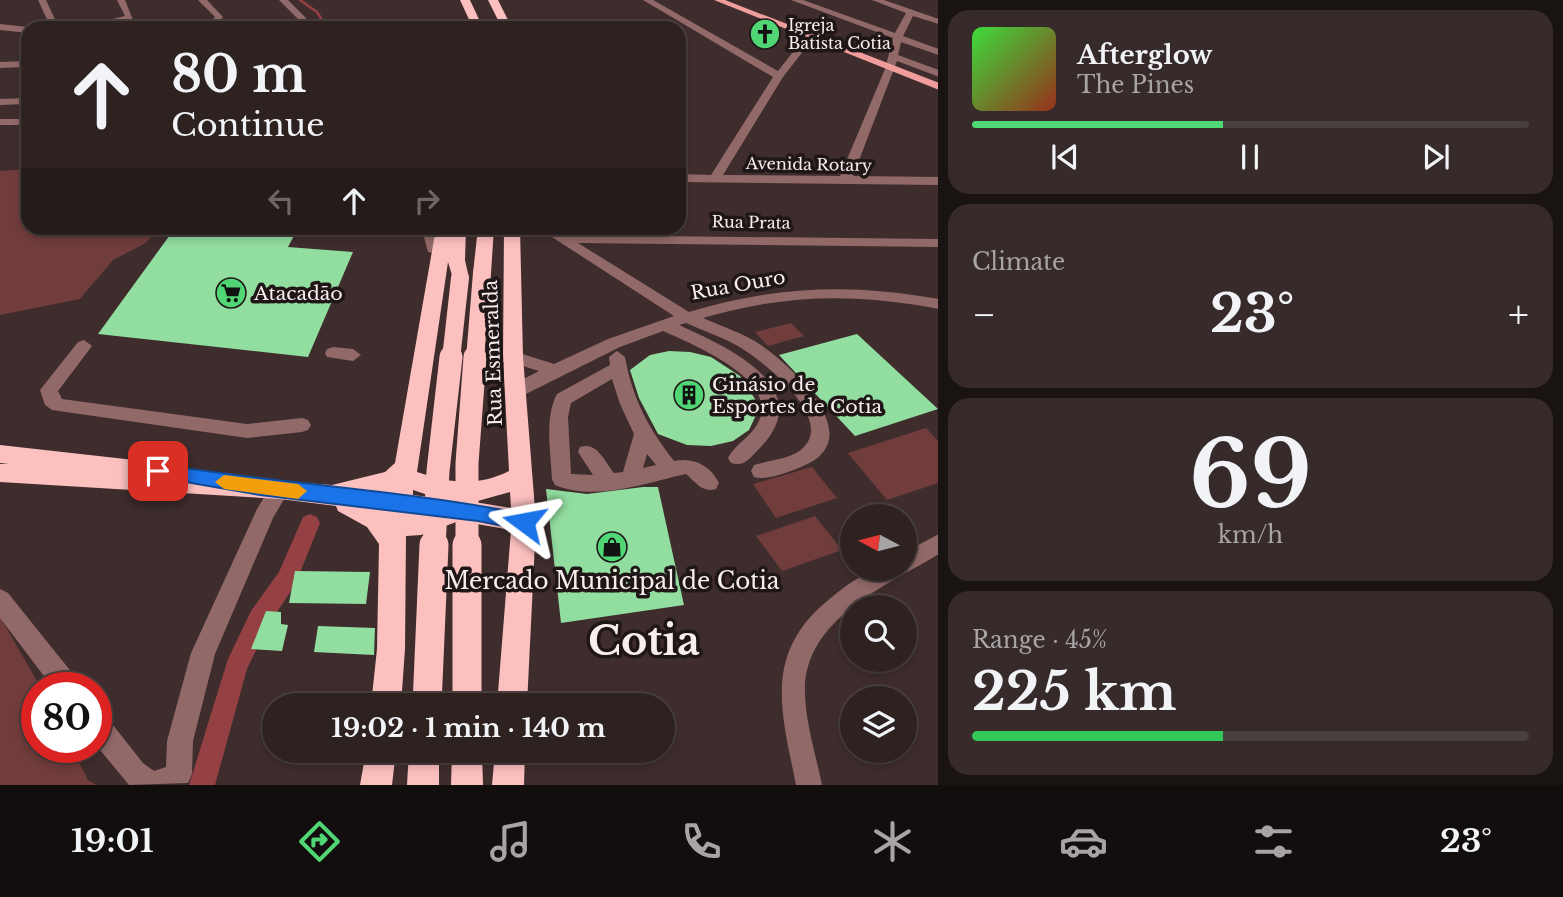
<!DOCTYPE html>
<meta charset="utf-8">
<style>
body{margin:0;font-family:"Libre Baskerville",serif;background:#362a2a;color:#f1f3f6;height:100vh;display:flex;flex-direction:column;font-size:26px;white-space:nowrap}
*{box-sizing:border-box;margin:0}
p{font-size:23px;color:#a7a4a5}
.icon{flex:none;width:38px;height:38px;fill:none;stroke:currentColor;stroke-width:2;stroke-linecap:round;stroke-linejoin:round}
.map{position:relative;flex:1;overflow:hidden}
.sheet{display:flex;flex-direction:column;gap:10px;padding:10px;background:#191312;width:625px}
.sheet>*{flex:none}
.top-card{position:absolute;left:21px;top:21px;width:665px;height:214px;border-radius:21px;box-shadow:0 4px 10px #0003,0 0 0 2px #493f3f;background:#2e2221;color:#f1f3f6;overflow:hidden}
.needle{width:46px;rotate:277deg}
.tools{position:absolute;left:840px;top:504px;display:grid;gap:14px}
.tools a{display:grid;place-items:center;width:77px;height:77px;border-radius:50%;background:#2e2221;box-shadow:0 4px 10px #0003,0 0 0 2px #493f3f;font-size:35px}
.speed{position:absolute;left:21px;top:672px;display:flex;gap:14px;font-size:35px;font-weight:700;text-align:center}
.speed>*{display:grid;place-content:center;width:91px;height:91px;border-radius:50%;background:#2e2221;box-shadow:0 4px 10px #0003,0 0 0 2px #493f3f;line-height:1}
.speed .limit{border:10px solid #d22;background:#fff;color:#111}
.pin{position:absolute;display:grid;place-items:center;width:60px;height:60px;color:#fff;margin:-30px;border-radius:14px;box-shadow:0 4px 10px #0006}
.me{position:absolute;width:77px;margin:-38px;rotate:283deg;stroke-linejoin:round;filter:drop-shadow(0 0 5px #0008)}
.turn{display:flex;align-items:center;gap:24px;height:147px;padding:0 35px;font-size:32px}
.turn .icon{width:91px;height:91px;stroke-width:2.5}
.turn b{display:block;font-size:49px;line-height:60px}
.lanes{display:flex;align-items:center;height:66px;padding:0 35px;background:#0003;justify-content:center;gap:35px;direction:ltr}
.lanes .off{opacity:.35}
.big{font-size:52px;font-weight:800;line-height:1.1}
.sheet .widget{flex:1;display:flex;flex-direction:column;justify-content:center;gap:10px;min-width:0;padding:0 24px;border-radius:21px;background:#362a2a}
.sheet .dial{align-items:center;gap:0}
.dial b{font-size:91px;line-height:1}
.song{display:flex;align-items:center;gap:21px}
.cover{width:84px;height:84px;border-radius:10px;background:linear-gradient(135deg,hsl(120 70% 55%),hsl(10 70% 35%))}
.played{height:7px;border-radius:4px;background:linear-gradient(90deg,#50d674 45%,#493f3f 45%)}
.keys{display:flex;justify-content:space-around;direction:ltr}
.heat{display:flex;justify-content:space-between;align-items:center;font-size:38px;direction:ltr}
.charge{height:10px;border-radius:5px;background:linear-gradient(90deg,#34c759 45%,#493f3f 0)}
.trip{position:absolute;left:262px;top:693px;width:413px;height:70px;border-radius:35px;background:#2e2221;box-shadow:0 4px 10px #0003,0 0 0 2px #493f3f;font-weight:800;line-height:70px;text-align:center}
.tab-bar{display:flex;height:112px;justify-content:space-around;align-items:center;background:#120e0d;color:#a7a4a5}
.tab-bar .icon{width:49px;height:49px}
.tab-bar .active{color:#50d674}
.tab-bar b{font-size:32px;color:#f1f3f6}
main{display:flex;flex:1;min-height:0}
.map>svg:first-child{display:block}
.green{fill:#713c3c}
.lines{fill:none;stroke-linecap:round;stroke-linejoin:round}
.stream{stroke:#954143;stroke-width:2.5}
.canal{fill:#954143;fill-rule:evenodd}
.building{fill:#92dda0}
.minor{fill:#916968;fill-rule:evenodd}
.major{fill:#ef9e9d;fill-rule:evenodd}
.highway{fill:#fcc0bf;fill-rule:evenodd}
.highway-bridge-far2{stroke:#fcc0bf;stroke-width:18}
.highway-bridge-far1{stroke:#fcc0bf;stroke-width:23}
.highway-bridge{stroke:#fcc0bf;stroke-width:29}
.route{fill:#1a73e8;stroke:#114b97;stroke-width:2}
.slow{fill:#f59e0b}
.labels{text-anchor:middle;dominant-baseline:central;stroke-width:7;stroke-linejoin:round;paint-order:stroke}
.far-poi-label{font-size:16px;fill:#f9eded;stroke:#1f1717;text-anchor:start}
.far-street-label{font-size:16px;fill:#f9eded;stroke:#1f1717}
.street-label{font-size:19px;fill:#f9eded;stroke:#1f1717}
.poi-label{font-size:19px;fill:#f9eded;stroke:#1f1717;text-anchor:start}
.near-poi-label{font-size:23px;fill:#f9eded;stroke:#1f1717}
.near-town-label{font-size:40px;font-weight:bold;fill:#f9eded;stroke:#1f1717}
</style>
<main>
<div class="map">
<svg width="939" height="785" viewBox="0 0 939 785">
<rect width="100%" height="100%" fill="#3e2d2c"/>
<g class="green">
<polygon points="28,169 28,228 158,228 146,243 113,260 80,299 0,315 0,171"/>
<polygon points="791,323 804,336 768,346 755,332"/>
<polygon points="926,428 938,441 938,483 887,500 848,453"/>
<polygon points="812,467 837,498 776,518 753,484"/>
<polygon points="815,516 842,550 782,571 756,536"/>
<polygon points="0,617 41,688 37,688 37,747 71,747 88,780 96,785 0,785"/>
</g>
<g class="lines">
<polyline class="stream" points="300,0 317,12 327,28"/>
<polygon class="canal" points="310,514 317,517 320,523 295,585 267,627 247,669 215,785 189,785 228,659 251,611 279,572 303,517"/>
</g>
<g class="building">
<polygon points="175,228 298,228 288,247 353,252 308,357 98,334"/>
<polygon points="857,334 938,409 855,436 779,355"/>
<polygon points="669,351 690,352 711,357 740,376 755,399 756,415 749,430 733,441 711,446 687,445 658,434 639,398 630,370 650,355"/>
<polygon points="643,487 658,487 684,605 561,623 546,489 587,494"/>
<polygon points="295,571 370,572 366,604 289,603"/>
<polygon points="266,611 281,612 281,624 288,625 282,651 251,649"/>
<polygon points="318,626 375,628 374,655 314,652"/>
</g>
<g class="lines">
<g class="minor">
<polygon points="38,0 46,0 59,28 51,28"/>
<polygon points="117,0 125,0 133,20 93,28 76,28 125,16"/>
<polygon points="198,0 207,0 223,17 216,28 207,28 215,17"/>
<polygon points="279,0 288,0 306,18 304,28 296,28 299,20"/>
<polygon points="643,0 653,0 778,71 807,34 815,36 783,77 723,175 840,176 885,69 893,38 791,0 803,0 895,33 906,13 872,0 884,0 939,19 939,24 913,16 903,36 939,49 939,55 901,42 898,55 939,70 939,77 897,61 853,176 939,177 939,185 679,182 679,174 711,175 773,77"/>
<polygon points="0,24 28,27 31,28 28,28 28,33 0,30"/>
<polygon points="28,61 28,67 0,68 0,62"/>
<polygon points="28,98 28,104 0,105 0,99"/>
<rect x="0" y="119" width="28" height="6"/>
<polygon points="397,228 436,231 440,249 433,253 428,252 424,237 398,231"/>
<path d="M538,228h15l11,7 375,4v8l-361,-4 111,69c88,-26 159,-29 250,-13v10c-84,-16 -154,-15 -236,9 20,9 40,15 58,27 33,23 110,95 40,122 -13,5 -34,14 -47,10l-3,-6 3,-6c16,-5 39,-6 50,-18 30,-31 -44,-89 -68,-102 -16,-9 -33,-14 -50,-22l-7,2c48,22 142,63 79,125 -9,9 -14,17 -27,13l-3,-5c9,-17 28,-23 33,-43 10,-39 -71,-72 -98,-84l-43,16 -98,49h-12l-3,-5 3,-5 29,-15 -32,-10 -2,-4 2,-4 6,-2 41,13 54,-25 66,-23z"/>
<polygon points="84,340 92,346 58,391 62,399 247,424 302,418 308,420 311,425 308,430 302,432 247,438 52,410 45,405 40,390 78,342"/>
<polygon points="333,347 353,349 361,355 353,361 327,357 325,353 327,349"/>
<path d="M617,351l8,6c7,41 24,72 49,104 19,-4 36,4 45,22l-3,6c-13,4 -20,-6 -30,-15 -41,9 -90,28 -131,11l-3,-6c-1,-26 -8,-61 5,-85l53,-29 -1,-8zM612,379l8,25 14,30 -11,38 -9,1c-9,-11 -17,-32 -34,-26l-2,5 15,23 -22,-1 -3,-57 3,-14zM647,454l9,11 -13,3z"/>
<polygon points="280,481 287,483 290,489 273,518 215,654 193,741 192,774 188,783 129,785 96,745 96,711 105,715 143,763 154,771 166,767 167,741 191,653 257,509 273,483"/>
<path d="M939,534v20c-53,32 -137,66 -134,140 1,31 11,61 17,91h-26c-15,-75 -34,-133 36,-188 27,-22 38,-28 73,-28v-17z"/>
<polygon points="0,589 8,593 77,679 80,688 53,688 0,618"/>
</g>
<polygon class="major" points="714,0 725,0 939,83 939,90"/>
<g class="highway">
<polygon points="460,0 470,0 483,28 473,28"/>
<polygon points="488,0 498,0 512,28 502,28"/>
<path d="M436,228h30l-1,32 4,18 -9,5 -6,-1 -6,-20 -31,210c33,11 60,15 92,-1l-6,-114 1,-129h16l3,129 13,165 -9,183h-30l14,-175 -52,-9 -38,14 -15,1 -1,113 -4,56h-30l6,-56 2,-105 -12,-17 -29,-16 -2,-5 -56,-7 -280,-17v-18h9l-9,-1v-18l161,18 8,2 3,8 160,12 53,-13 10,-9zM413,490l24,8 -24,-3zM510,492l1,16 -37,-6z"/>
<polygon points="478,228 494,228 491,273 482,278 473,273"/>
<polygon points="366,751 396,751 392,785 360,785"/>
<polygon points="409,751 439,751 439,785 407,785"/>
<polygon points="452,751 482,751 483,785 451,785"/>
<polygon points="495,751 525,751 524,785 492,785"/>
</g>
<g class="highway-bridge-far2">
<polyline points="451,359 460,278"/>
<polyline points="475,359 482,273"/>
</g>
<g class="highway-bridge-far1">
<polyline points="434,547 438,471 451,357"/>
<polyline points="467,547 467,463 475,357"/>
</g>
<g class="highway-bridge">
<polyline points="467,545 467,705"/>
<polyline points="427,705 434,545"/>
</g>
</g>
<path class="route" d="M158,464c122,20 246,26 366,50l7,3 3,5 -3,6 -7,2 -46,-9 -218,-26 -108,-19 -2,-5z"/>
<polygon class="slow" points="224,475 298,484 307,491 298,499 224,489 215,482"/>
<defs>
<g id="church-disc" transform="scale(1.575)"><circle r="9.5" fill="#50d674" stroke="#1f1717"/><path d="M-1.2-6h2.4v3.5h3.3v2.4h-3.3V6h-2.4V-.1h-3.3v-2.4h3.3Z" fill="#111"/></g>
<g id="supermarket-disc" transform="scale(1.575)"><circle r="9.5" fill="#50d674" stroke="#1f1717"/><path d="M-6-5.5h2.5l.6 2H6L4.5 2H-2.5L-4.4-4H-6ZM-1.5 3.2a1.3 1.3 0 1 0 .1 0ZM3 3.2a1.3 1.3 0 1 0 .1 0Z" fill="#111"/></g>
<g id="building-disc" transform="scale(1.575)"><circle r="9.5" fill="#50d674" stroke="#1f1717"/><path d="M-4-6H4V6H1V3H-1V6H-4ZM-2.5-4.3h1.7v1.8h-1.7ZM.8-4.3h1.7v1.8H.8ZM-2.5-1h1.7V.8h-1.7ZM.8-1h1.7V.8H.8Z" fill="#111"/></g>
<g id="shop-disc" transform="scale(1.575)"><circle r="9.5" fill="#50d674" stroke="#1f1717"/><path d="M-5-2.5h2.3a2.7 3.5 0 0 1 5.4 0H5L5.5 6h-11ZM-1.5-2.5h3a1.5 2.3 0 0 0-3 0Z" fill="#111"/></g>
</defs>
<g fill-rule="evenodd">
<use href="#church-disc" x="765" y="34"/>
<use href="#supermarket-disc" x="231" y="293"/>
<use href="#building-disc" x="689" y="395"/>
<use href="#shop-disc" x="612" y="547"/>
</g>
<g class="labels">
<g class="far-poi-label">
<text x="788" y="25">Igreja<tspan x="788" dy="18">Batista Cotia</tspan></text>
</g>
<g class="far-street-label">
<text transform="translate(809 164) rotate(1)">Avenida Rotary</text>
<text transform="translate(751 222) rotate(1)">Rua Prata</text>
</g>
<g class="street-label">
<text transform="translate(738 285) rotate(-10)">Rua Ouro</text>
<text transform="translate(493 353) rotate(-92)">Rua Esmeralda</text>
</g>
<g class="poi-label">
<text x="254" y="293">Atacadão</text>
<text x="712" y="384">Ginásio de<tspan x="712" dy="22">Esportes de Cotia</tspan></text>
</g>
<g class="near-poi-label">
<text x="612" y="581">Mercado Municipal de Cotia</text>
</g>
<g class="near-town-label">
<text x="644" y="641">Cotia</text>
</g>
</g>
</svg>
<div class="tools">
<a><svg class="needle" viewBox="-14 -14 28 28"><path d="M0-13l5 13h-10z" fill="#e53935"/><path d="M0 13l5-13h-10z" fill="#a7a4a5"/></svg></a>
<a><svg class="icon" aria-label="search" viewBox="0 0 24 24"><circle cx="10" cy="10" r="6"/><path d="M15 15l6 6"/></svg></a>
<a><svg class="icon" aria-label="layers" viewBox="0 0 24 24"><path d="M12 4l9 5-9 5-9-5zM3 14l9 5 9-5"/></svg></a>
</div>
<div class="speed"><div class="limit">80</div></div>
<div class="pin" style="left:158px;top:471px;background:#d93025"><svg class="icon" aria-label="arrive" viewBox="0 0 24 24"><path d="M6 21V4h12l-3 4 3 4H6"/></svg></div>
<svg class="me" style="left:524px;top:522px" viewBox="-20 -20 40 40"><path d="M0-17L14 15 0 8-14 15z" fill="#1a73e8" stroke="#fff" stroke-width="4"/></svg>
<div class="trip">19:02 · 1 min · 140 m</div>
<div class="top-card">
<div class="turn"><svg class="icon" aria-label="ahead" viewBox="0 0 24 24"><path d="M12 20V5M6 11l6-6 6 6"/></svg><div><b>80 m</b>Continue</div></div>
<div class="lanes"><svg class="icon off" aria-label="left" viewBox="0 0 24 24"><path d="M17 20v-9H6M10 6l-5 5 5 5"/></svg><svg class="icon" aria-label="ahead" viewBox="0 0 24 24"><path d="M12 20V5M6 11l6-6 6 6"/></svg><svg class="icon off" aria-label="right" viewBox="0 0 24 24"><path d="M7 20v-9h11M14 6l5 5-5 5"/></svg></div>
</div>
</div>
<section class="sheet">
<div class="widget">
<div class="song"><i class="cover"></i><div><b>Afterglow</b><p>The Pines</p></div></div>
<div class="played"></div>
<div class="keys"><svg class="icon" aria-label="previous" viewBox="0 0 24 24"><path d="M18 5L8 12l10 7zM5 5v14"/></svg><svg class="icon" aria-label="pause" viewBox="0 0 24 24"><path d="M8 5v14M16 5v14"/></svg><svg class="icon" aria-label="next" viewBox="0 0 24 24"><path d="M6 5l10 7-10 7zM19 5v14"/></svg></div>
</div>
<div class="widget"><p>Climate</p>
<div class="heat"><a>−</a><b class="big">23°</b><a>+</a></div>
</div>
<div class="widget dial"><b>69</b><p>km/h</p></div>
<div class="widget"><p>Range · 45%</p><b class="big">225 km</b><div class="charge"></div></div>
</section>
</main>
<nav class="tab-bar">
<b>19:01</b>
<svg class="icon active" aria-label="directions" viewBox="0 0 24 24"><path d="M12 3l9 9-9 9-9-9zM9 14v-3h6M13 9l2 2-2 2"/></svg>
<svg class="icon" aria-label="music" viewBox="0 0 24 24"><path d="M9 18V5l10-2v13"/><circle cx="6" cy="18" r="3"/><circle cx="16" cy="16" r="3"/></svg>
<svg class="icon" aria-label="phone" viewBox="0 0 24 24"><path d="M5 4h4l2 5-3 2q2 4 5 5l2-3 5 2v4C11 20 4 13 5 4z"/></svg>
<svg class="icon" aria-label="climate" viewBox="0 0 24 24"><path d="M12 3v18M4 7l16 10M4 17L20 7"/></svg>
<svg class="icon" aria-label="car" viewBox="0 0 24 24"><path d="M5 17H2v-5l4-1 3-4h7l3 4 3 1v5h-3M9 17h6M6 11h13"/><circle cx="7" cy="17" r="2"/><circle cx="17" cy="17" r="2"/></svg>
<svg class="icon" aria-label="filters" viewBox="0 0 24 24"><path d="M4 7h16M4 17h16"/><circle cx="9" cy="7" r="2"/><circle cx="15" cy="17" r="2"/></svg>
<b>23°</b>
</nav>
